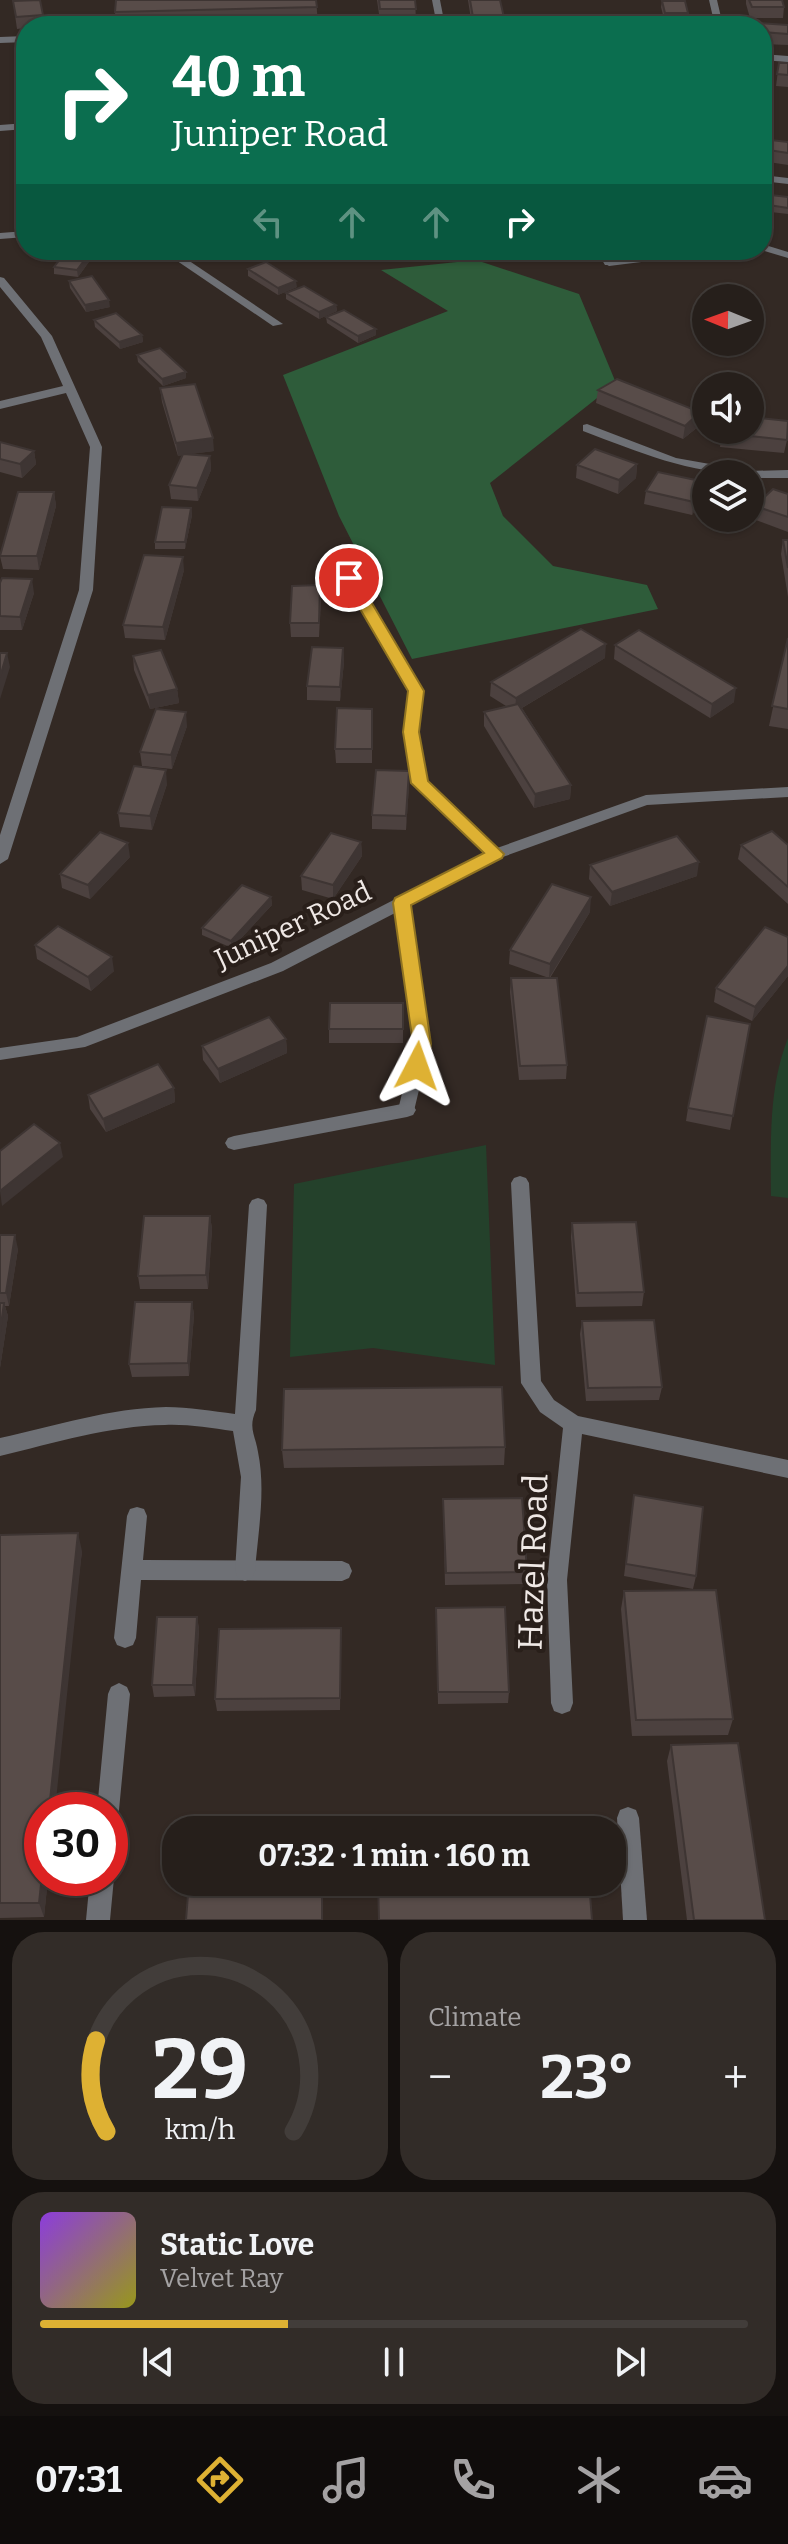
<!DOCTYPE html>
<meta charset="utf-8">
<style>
body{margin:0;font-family:Bitter,serif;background:#322c28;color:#f1f3f6;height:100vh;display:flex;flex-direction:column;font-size:30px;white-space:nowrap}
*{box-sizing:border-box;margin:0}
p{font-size:26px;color:#a4a2a3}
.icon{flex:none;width:44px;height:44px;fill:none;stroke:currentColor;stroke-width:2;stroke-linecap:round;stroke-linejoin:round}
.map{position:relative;height:1920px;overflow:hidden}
.details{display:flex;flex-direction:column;gap:12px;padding:12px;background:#15110f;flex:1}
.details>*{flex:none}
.hud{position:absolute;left:16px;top:16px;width:756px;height:244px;border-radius:32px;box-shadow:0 2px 6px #0004,0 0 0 2px #423d3a;background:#0b6e4f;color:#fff;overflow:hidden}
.needle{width:52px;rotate:271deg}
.controls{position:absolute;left:692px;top:284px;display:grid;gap:16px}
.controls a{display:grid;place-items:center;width:72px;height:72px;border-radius:50%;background:#261f1b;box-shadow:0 2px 6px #0004,0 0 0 2px #423d3a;font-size:40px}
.speed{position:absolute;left:24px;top:1792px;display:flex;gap:16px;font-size:40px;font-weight:700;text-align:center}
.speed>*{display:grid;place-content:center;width:104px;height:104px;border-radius:50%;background:#261f1b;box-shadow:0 2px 6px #0004,0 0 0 2px #423d3a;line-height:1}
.speed .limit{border:12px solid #d22;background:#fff;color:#111}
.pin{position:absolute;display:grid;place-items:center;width:68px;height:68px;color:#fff;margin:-34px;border:4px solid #fff;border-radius:50%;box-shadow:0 2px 8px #0007}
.me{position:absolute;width:88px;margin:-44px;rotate:4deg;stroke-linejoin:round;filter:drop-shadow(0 0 6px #0008)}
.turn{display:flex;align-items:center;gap:28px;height:168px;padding:0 24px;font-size:36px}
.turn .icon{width:104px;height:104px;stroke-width:2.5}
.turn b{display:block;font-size:56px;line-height:68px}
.lanes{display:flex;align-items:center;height:76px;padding:0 24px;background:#0003;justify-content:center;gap:40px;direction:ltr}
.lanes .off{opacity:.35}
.big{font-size:60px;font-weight:700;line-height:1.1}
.details .card{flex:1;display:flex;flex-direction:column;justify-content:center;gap:12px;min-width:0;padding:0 28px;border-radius:32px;background:#322c28}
.details .dial{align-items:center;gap:0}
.dial svg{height:208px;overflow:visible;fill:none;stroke:#423d3a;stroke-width:7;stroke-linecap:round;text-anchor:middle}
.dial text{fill:#f1f3f6;stroke:none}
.song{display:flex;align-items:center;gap:24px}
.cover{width:96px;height:96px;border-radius:12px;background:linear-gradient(135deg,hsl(270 70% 55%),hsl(60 70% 35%))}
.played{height:8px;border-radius:4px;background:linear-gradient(90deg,#deb133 35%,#423d3a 35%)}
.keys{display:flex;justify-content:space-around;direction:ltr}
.heat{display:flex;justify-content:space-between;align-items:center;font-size:44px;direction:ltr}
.details .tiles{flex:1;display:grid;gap:12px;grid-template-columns:1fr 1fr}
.card:last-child{grid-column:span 2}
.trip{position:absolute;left:162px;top:1816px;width:464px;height:80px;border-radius:32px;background:#261f1b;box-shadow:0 2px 6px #0004,0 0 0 2px #423d3a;font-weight:700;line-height:80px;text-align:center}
.tab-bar{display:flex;height:128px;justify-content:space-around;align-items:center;background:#0f0c0b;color:#a4a2a3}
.tab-bar .icon{width:56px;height:56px}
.tab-bar .on{color:#deb133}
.tab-bar b{font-size:36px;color:#f1f3f6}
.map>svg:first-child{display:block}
.green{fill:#24412b}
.forest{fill:#2e5c3a}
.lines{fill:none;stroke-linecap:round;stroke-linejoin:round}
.service{fill:#6e7075;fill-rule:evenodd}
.minor{fill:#6e7075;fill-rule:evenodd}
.wall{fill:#4c413f}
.shaded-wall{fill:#3e3533}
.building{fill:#584c49;stroke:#3e3533;stroke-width:2}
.route{fill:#deb133;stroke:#907321;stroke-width:2}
.labels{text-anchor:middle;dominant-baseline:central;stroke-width:8;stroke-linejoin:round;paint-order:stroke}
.street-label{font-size:28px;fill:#efe8e5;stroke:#291f1a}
.near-street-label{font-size:34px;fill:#efe8e5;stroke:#291f1a}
</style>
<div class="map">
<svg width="788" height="1920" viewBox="0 0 788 1920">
<rect width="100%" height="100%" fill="#332924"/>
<g class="green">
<path d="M788,1038v160l-17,-2c0,-53 -3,-107 17,-158z"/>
<polygon points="486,1145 495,1365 373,1348 290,1357 294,1184"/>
</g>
<polygon class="forest" points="476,260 579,294 616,383 490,483 503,516 553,566 647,585 658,609 412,659 339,516 283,375 448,311 381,270"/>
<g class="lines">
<g class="service">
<polygon points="26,123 26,129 0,131 0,125"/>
<polygon points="762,244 788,252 788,258 761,250"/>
<polygon points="689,250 719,250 714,253 609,266 604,263 609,260"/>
<polygon points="407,1103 413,1105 416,1110 413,1115 407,1117 234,1150 228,1148 225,1143 228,1138 234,1136"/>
<polygon points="137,1507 144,1509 147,1516 143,1560 342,1561 349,1564 352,1571 349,1578 342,1581 141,1580 136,1638 133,1645 125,1648 117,1645 114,1638 127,1516 130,1509"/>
<polygon points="119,1683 127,1687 130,1694 119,1810 116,1818 110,1820 110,1810 97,1810 108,1694 111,1687"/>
<polygon points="628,1807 636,1810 639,1818 647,1920 623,1920 617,1818 620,1810"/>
<polygon points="110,1870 114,1878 110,1920 86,1920 90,1878 110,1878"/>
</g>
<g class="minor">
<polygon points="432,0 440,0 445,26 437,26"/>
<polygon points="709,0 717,0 723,26 715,26"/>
<polygon points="26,36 26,42 0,43 0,37"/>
<polygon points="762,54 788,56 788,62 762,60"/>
<polygon points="762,175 788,178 788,184 762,181"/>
<polygon points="26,231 26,237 0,239 0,233"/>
<polygon points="161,250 173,250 283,324 273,326"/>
<polygon points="596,250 606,250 614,263 613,265 605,265"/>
<polygon points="0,277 4,278 52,336 102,447 93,590 8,859 0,864 0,835 79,590 90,447 66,393 0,409 0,401 63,386 41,337 0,287"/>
<path d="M587,424l89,34 73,13 39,-1v8h-38v-4c-61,0 -111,-22 -167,-43v-6z"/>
<polygon points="349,574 356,578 423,691 418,732 427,781 497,848 646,795 788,787 788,797 647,805 500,858 409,905 430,1044 413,1115 401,1115 398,1110 414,1044 395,913 283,971 85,1047 0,1060 0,1048 77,1037 271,963 485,853 413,783 404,732 409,691 342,578"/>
<polygon points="520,1176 526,1178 529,1183 541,1381 554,1400 578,1416 788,1460 788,1478 582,1434 567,1580 573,1703 570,1711 562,1714 554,1711 551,1703 547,1580 563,1428 540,1412 521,1383 511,1183 514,1178"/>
<path d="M258,1198l6,2 3,5 -11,205c-8,18 -1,24 2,42 8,39 0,80 -3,119l-3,7 -7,3 -7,-3 -3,-7 6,-94 -8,-46c-23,-3 -46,-7 -68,-6 -56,1 -111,18 -165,31v-18c55,-12 110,-30 166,-31 23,0 46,4 69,7l14,-209 3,-5z"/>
</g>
</g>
<g class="wall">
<polygon points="316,0 318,23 197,26 116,26 115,12"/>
<polygon points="377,0 415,0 416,20 380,21"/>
<polygon points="468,0 500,0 505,26 472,26"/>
<polygon points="746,0 782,0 784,7 783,18 750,18 746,4"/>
<polygon points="13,1 43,15 44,26 26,26 26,28 17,29"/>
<polygon points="662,1 688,13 688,19 664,19 661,7"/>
<polygon points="788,25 788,45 762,44 762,26"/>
<polygon points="779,63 788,63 788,87 776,86"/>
<polygon points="762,139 788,142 788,165 762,161"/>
<polygon points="762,194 788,197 788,214 762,211"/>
<polygon points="250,250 240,262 217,258 217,252"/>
<polygon points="96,252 78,277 54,274 54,267"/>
<polygon points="248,269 297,287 278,295 248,276"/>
<polygon points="69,281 110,307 86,312 70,288"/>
<polygon points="286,293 336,305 337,311 319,319 286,299"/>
<polygon points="326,317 376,335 358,343 327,323"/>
<polygon points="94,320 142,335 143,342 120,349 95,327"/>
<polygon points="137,355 186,372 186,378 163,386 138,362"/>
<polygon points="160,388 214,451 189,454 210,456 211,470 198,501 171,499 169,485 182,455 178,456 162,402"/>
<polygon points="598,390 699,426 683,439 596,403"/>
<polygon points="722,430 787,440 784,453 720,447"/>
<polygon points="0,442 34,451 36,464 22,478 0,472"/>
<polygon points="637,464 636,478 618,494 576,478 577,465"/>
<polygon points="705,482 704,496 692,515 644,504 646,491"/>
<polygon points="54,492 56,506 39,570 3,569 0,556"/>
<polygon points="788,494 788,532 753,519 755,506"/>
<polygon points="191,508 192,515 185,549 155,549 155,542"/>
<polygon points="783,540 788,540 788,597 781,554"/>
<polygon points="184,570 165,640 125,638 123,625"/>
<polygon points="0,583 34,593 22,630 0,630"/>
<polygon points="321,599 319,637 291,637 290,623"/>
<polygon points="788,638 788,729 769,726"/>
<polygon points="615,645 734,702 710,718 614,659"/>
<polygon points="343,648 344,662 340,701 307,700 307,686"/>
<polygon points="133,656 177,689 179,703 150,709 134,670"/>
<polygon points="605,658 522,708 571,785 570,799 534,808 484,726 484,712 506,706 490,696 491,682"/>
<polygon points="372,709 372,763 336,763 335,749"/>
<polygon points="187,726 172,769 142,766 140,752"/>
<polygon points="167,784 152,830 120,827 118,813"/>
<polygon points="409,785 406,830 372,829 372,815"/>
<polygon points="361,842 362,856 333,899 302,890 301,876"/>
<polygon points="741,845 788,845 788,904 738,859"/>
<polygon points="130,857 90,899 62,888 60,874"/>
<polygon points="590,865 697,876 610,906 589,879"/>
<polygon points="271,897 272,905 232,948 202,935 202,928"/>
<polygon points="590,912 550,978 567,1065 566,1079 519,1080 510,992 511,978 549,978 509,964 510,950"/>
<polygon points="788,937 788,976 752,1021 714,1002 716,988"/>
<polygon points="35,945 114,971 91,991 37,959"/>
<polygon points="403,1003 403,1043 329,1043 329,1029"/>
<polygon points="750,1024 730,1130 686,1121 688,1108"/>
<polygon points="286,1039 287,1053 220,1083 203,1060 202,1046"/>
<polygon points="174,1088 175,1102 106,1132 90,1109 88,1095"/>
<polygon points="210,1216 212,1229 208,1289 140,1289 138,1276"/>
<polygon points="572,1223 644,1292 642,1306 576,1307 571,1237"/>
<polygon points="0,1235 18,1249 9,1306 5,1306 8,1316 0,1368"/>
<polygon points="192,1302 194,1315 189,1376 132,1377 129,1364"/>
<polygon points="582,1321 662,1387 659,1400 586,1401 580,1334"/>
<polygon points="505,1447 504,1465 284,1468 282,1450"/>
<polygon points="634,1495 696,1576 693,1589 624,1576"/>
<polygon points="443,1499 527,1572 526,1584 445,1585"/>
<polygon points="0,1535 82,1551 42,1878 48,1878 44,1917 0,1918"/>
<polygon points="624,1591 733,1719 728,1735 632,1736 621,1609"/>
<polygon points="436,1608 509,1692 508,1703 438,1704"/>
<polygon points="197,1617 199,1629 195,1696 154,1697 152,1685"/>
<polygon points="341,1640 340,1710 217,1711 215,1699"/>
<polygon points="671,1745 765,1920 687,1920 667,1761"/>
</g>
<g class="shaded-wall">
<polygon points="92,250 96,250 96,252 78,277 77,270"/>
<polygon points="244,250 250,250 240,262 240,255"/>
<polygon points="535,250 566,250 566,253 534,256"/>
<polygon points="296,281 297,287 278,295 278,288"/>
<polygon points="109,300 110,307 86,312 85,305"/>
<polygon points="336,305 337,311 319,319 319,312"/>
<polygon points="376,329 376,335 358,343 358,336"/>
<polygon points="142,335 143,342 120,349 119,342"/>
<polygon points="186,372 186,378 163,386 162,379"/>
<polygon points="700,412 699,426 683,439 685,426"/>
<polygon points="213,438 214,451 178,456 176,443"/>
<polygon points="34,451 36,464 22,478 20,464"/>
<polygon points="210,456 211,470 198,501 197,488"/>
<polygon points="637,464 636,478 618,494 619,480"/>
<polygon points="705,482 704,496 692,515 694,502"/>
<polygon points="54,492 56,506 39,570 37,556"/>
<polygon points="191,508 192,515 185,549 185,542"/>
<polygon points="183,557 184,570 165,640 163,627"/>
<polygon points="32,579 34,593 22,630 20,617"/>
<polygon points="606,644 605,658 515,712 516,698"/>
<polygon points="343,648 344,662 340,701 340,687"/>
<polygon points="7,653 10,667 0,699 0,677"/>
<polygon points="736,688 734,702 710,718 712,704"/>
<polygon points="177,689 179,703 150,709 148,695"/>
<polygon points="186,712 187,726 172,769 171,755"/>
<polygon points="166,770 167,784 152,830 150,816"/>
<polygon points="409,771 409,785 406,830 406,816"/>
<polygon points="571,785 570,799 534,808 535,794"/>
<polygon points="361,842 362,856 333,899 333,885"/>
<polygon points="128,843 130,857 90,899 88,885"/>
<polygon points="699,862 697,876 610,906 612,892"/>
<polygon points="271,897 272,905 232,948 231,941"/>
<polygon points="591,897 590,912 549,978 550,964"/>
<polygon points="112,957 114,971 91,991 88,977"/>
<polygon points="788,966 788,976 752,1021 755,1007"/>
<polygon points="286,1039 287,1053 220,1083 218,1069"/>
<polygon points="174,1088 175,1102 106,1132 103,1119"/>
<polygon points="60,1143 63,1157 2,1206 0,1191"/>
<polygon points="210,1216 212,1229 208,1289 206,1275"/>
<polygon points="15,1235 18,1249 9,1306 6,1293"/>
<polygon points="192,1302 194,1315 189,1376 188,1363"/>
<polygon points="4,1303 8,1316 0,1368 0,1332"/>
<polygon points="78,1533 82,1551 55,1810 49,1810"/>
<polygon points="197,1617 199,1629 195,1696 193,1685"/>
<polygon points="42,1878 48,1878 44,1917 39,1903"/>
</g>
<g class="building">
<polygon points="40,0 43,15 16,17 13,1"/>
<polygon points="116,0 316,0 317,7 115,12"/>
<polygon points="379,0 415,0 416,9 380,9"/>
<polygon points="470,0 500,0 505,22 474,23"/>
<polygon points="749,0 782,0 784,7 752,7"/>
<polygon points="662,1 685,1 688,13 665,13"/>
<polygon points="670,23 697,23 697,26 671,26"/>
<polygon points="760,23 788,25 788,34 762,32 762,26 760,26"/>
<polygon points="21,36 26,36 26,72 25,72"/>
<polygon points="779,63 788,63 788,75 777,74"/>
<polygon points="762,139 788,142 788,153 762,149"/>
<polygon points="762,194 788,197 788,208 762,204"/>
<polygon points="67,250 92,250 77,270 54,267"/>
<polygon points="218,250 244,250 240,255 217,252"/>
<polygon points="266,262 296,281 278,288 248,269"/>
<polygon points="92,276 109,300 85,305 69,281"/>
<polygon points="304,286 336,305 319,312 286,293"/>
<polygon points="344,310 376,329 358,336 326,317"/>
<polygon points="116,313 142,335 119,342 94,320"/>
<polygon points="160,348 186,372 162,379 137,355"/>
<polygon points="617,379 700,412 685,426 598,390"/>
<polygon points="195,384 213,438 176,443 160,388"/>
<polygon points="750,417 788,421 787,440 722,433 722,430 750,430"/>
<polygon points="0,442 34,451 20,464 0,459"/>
<polygon points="595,449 637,464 619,480 577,465"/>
<polygon points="183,454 210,456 197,488 169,485"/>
<polygon points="658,472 705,482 694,502 646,491"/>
<polygon points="773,489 788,494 788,517 755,506"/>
<polygon points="18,492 54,492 37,556 0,556"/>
<polygon points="162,507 191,508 185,542 155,542"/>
<polygon points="783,540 788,540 788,568"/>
<polygon points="144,555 183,557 163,627 123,625"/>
<polygon points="2,578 32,579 20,617 0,616 0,583"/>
<polygon points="320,585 319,623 290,623 292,586"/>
<polygon points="581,629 606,644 516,698 491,682"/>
<polygon points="639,630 736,688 712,704 615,645"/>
<polygon points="788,638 788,709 772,706"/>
<polygon points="312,647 343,648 340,687 307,686"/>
<polygon points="161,650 177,689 148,695 133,656"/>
<polygon points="0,653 7,653 0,677"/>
<polygon points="518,704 571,785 535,794 484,712"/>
<polygon points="337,708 372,709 372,749 335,749"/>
<polygon points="156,709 186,712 171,755 140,752"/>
<polygon points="134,766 166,770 150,816 118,813"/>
<polygon points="376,770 409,771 406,816 372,815"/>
<polygon points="772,831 788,845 788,887 741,845"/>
<polygon points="100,832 128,843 88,885 60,874"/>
<polygon points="331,833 361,842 333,885 301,876"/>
<polygon points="677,836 699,862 612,892 590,865"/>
<polygon points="552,884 591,897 550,964 510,950"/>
<polygon points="242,885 271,897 231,941 202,928"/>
<polygon points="58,926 112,957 88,977 35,945"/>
<polygon points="765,927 788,937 788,966 755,1007 716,988"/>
<polygon points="511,978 557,978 567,1065 520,1066"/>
<polygon points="330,1003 403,1003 403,1029 329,1029"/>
<polygon points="707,1016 750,1024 733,1116 688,1108"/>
<polygon points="269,1017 286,1039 218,1069 202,1046"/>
<polygon points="158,1064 174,1088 103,1119 88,1095"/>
<polygon points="34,1124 60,1143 0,1191 0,1151"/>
<polygon points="144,1216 210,1216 206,1275 138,1276"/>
<polygon points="636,1222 644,1292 578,1293 572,1223"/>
<polygon points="0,1235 15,1235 6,1293 0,1293"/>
<polygon points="135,1302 192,1302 188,1363 129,1364"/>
<polygon points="0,1303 4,1303 0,1332"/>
<polygon points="654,1320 662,1387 588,1388 582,1321"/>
<polygon points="502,1387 505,1447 282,1450 284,1389"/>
<polygon points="634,1495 703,1507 696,1576 626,1564"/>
<polygon points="522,1498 527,1572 446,1573 443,1499"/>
<polygon points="78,1533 49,1810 42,1810 42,1875 39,1903 0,1903 0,1535"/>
<polygon points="716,1590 733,1719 636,1720 624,1591"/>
<polygon points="505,1607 509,1692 438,1692 436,1608"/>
<polygon points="157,1617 197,1617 193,1685 152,1685"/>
<polygon points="341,1628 340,1698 215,1699 219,1629"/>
<polygon points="738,1743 765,1920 694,1920 671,1745"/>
<polygon points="189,1882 322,1882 322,1920 186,1920"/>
<polygon points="378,1882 589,1882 592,1920 379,1920"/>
</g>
<polygon class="route" points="349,573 357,578 424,691 419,732 428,781 504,854 502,858 411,905 431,1044 427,1066 417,1073 407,1066 413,1044 393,903 395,898 484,853 411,783 403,732 408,691 342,578"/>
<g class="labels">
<g class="street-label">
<text transform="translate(293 925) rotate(-25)">Juniper Road</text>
</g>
<g class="near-street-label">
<text transform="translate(533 1562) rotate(-88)">Hazel Road</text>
</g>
</g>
</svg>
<div class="controls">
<a><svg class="needle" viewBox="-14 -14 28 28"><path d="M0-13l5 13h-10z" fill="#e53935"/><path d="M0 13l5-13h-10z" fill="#a4a2a3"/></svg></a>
<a><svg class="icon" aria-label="sound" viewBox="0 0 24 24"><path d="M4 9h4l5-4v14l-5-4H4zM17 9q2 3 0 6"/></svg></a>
<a><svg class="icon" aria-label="layers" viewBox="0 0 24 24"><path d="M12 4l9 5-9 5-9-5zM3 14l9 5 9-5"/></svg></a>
</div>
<div class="speed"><div class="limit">30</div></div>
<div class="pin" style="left:349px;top:578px;background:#d93025"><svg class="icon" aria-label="arrive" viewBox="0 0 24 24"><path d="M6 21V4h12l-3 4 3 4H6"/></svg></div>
<svg class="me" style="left:417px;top:1066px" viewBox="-20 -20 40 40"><path d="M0-17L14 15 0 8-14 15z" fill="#deb133" stroke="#fff" stroke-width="4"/></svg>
<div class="trip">07:32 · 1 min · 160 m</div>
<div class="hud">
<div class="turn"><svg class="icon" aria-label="right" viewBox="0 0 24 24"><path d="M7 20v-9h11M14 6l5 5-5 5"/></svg><div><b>40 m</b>Juniper Road</div></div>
<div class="lanes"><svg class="icon off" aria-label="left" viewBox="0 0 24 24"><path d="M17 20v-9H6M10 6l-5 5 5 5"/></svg><svg class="icon off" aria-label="ahead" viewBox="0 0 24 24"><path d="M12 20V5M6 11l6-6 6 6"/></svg><svg class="icon off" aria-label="ahead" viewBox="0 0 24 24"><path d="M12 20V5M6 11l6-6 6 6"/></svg><svg class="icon" aria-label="right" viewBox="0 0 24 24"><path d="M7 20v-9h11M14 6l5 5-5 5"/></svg></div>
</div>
</div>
<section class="details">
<div class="tiles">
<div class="card dial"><svg viewBox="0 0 100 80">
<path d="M14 69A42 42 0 1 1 86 69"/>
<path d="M14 69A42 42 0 0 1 10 34" stroke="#deb133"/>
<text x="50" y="56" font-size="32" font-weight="700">29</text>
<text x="50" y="72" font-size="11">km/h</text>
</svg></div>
<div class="card"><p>Climate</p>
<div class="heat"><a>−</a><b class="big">23°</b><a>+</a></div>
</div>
<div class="card">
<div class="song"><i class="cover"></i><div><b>Static Love</b><p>Velvet Ray</p></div></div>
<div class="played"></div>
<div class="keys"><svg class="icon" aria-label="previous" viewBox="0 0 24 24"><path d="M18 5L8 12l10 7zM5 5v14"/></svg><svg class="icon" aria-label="pause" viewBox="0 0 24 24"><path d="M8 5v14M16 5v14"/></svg><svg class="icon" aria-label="next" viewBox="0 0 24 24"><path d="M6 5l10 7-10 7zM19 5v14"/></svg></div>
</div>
</div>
</section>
<nav class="tab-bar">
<b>07:31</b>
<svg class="icon on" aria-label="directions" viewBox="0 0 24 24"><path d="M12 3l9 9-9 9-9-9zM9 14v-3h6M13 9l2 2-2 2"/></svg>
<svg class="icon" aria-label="music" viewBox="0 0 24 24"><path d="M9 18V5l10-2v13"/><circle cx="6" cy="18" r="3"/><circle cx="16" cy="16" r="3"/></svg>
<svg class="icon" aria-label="phone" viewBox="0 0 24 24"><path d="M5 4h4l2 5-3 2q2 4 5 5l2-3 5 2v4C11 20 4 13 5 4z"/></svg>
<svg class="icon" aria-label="climate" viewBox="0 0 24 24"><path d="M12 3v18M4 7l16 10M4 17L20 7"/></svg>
<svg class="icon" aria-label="car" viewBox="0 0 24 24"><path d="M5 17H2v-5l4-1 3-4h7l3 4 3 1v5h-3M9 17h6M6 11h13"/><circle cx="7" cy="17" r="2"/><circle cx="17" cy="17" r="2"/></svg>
</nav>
